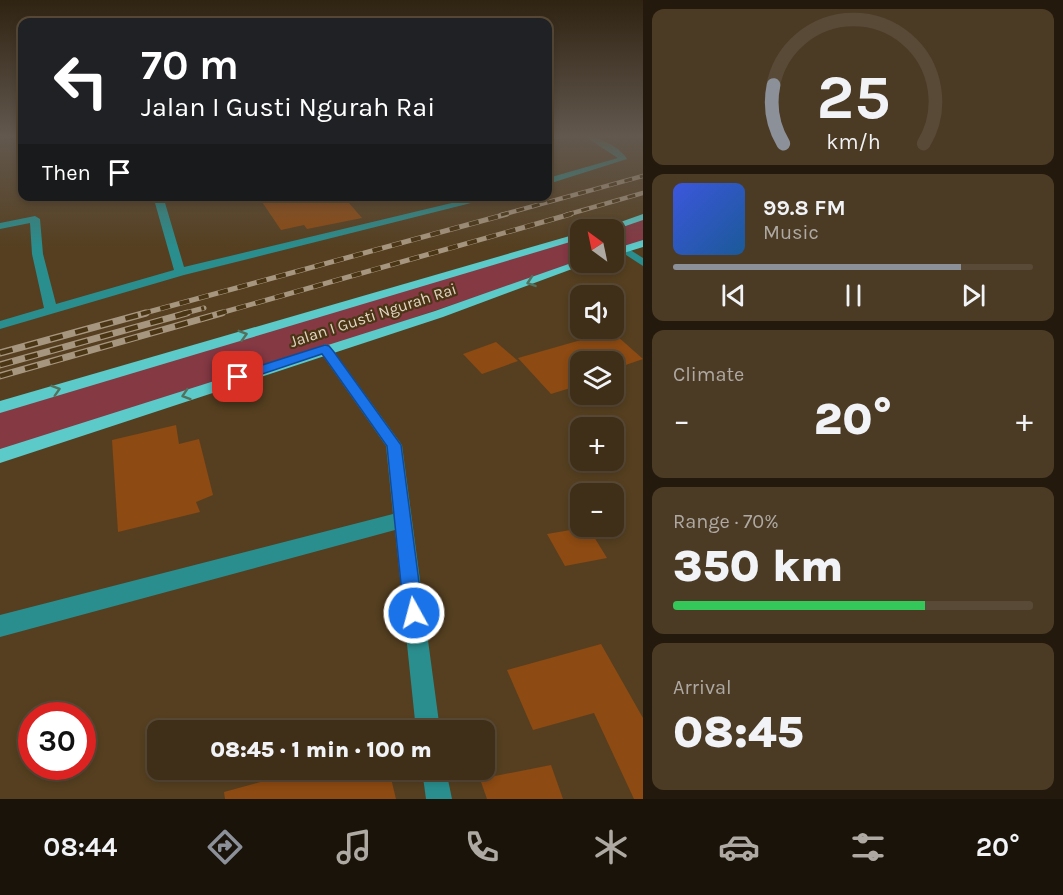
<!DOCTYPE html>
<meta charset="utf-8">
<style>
body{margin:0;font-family:Karla,sans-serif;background:#4b3b25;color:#f1f3f6;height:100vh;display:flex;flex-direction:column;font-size:22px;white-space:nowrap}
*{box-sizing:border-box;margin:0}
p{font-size:20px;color:#aea9a2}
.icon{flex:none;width:33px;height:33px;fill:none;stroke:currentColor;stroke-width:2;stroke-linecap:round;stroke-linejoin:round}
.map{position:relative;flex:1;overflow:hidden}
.drawer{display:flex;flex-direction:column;gap:9px;padding:9px;background:#231a0d;width:420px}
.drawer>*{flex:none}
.guide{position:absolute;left:18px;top:18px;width:534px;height:183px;border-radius:12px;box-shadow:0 3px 9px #0003,0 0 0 2px #594a37;background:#202124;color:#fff;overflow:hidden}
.needle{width:39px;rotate:327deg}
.tools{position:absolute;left:570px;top:219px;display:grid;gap:12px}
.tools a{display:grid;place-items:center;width:54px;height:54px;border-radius:12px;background:#402f18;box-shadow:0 3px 9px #0003,0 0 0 2px #594a37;font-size:30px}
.speed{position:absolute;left:18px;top:702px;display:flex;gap:12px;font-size:30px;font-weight:700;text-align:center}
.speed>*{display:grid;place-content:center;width:78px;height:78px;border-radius:50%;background:#402f18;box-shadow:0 3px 9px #0003,0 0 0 2px #594a37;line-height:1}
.speed .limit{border:9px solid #d22;background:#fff;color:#111}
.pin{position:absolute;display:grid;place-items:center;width:51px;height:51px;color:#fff;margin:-26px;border-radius:12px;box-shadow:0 3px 9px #0006}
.me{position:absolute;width:66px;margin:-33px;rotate:353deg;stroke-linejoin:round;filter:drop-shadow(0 0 4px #0008)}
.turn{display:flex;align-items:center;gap:21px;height:126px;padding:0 24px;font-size:27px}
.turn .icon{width:78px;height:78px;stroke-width:2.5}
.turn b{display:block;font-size:42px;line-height:51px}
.then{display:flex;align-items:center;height:57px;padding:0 24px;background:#0003;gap:12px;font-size:22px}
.big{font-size:45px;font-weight:800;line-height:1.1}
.drawer .tile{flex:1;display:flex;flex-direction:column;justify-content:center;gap:9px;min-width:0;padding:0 21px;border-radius:12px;background:#4b3b25}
.drawer .dial{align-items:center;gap:0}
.dial svg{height:156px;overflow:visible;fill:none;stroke:#594a37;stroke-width:7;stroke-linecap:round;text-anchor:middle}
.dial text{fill:#f1f3f6;stroke:none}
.song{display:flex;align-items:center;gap:18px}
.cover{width:72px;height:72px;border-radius:9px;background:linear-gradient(135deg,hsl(230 70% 55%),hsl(210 70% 35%))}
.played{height:6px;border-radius:3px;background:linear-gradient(90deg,#8c9099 80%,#594a37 80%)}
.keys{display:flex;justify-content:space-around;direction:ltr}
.heat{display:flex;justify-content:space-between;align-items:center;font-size:33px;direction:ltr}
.charge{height:9px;border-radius:4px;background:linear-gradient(90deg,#34c759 70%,#594a37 0)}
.trip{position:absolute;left:147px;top:720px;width:348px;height:60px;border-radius:12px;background:#402f18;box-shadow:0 3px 9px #0003,0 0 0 2px #594a37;font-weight:800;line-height:60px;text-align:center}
.tabs{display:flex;height:96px;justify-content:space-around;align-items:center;background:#1a130a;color:#aea9a2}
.tabs .icon{width:42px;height:42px}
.tabs .on{color:#8c9099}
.tabs b{font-size:27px;color:#f1f3f6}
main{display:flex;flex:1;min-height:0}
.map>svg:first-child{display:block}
.green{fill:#843943}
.building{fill:#8d4a12}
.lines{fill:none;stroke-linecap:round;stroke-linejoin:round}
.minor{fill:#2a8e8e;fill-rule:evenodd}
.major{fill:#5bcac9;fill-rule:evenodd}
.rail-far2-casing{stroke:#a7967f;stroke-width:4.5}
.rail-far1-casing{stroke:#a7967f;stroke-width:5}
.rail-casing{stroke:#a7967f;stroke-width:7}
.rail-far2{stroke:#4a3515;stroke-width:3;stroke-dasharray:8;stroke-linecap:butt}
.rail-far1{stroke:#4a3515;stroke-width:4;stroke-dasharray:10;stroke-linecap:butt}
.rail{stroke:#4a3515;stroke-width:4.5;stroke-dasharray:13;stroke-linecap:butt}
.oneway{stroke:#51715d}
.route{fill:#1a73e8;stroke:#114b97;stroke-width:1.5}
.labels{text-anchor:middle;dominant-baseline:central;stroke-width:4.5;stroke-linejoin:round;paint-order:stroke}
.street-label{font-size:16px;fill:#e1d4c3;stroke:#4a3515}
</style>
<main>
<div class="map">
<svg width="643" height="799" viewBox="0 0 643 799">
<rect width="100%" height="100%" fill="#553f20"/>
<g class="green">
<polygon points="643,217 643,243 614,253 614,230"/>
<polygon points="580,236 580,262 0,456 0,407"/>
</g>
<g class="building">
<polygon points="258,196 343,196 362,218 307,229 304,225 281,230"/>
<polygon points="568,328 608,328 643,359 614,369 614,362 580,362 580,385 551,394 518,358 581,340"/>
<polygon points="496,342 518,361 482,374 463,354"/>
<polygon points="176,425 179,444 199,439 213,495 196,502 200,512 118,532 112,440"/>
<polygon points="588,527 607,558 565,566 547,534"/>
<polygon points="601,644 643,718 643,799 634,799 594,713 533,730 507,670"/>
<polygon points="551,765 563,799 487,799 480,779"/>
<polygon points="305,770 389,770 396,799 225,799 224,792"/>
</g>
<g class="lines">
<g class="minor">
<polygon points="569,136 548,141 548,137"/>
<path d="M584,136c14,0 36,11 43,23l-79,25v-6l70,-20z"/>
<polygon points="153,196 163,196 184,267 481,196 499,196 184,275 0,329 0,321 44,308 32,254 30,223 0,229 0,223 35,216 40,219 43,254 56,304 174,270"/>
<polygon points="624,246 643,258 643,266 620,251 620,247"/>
<polygon points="325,344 330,346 402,445 440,730 416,730 395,530 0,637 0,615 393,514 386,446 318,349"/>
<polygon points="422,770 446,770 452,799 426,799"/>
</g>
<g class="major">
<polygon points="643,214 643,220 614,230 598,230"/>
<polygon points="580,233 580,239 0,413 0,401"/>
<polygon points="643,240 643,247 614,256 614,249"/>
<polygon points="580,260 580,262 591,262 443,317 0,463 0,449 435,311"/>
</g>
<g class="rail-far2-casing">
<g id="rail-far2">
<polyline points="501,215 643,176"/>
<polyline points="566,215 643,193"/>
</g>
</g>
<g class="rail-far1-casing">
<g id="rail-far1">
<polyline points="141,314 507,214"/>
<polyline points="182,314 204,308"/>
<polyline points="217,314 571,214"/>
</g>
</g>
<g class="rail-casing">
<g id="rail">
<polyline points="0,353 146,313"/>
<polyline points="0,365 187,313"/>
<polyline points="0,376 222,313"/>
</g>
</g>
<use href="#rail-far2" class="rail-far2"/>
<use href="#rail-far1" class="rail-far1"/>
<use href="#rail" class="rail"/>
</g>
<defs><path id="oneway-chevron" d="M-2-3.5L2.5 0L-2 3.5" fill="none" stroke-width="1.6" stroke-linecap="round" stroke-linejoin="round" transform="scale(1.5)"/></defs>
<g class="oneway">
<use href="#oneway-chevron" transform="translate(531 282) rotate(161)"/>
<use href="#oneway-chevron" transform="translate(243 335) rotate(-16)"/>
<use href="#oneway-chevron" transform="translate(56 390) rotate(-17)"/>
<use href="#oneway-chevron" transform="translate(186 395) rotate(162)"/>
</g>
<linearGradient id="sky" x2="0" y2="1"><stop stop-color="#2f2312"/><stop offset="0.55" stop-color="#62584e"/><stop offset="1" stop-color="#62584e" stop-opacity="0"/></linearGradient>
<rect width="643" height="248" fill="url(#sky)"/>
<polygon class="route" points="325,345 329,346 334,352 401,445 423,613 420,620 414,623 407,620 404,613 387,446 325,358 322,354 238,382 232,377 234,374"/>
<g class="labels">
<g class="street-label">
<text transform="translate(373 315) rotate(-18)">Jalan I Gusti Ngurah Rai</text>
</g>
</g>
</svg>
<div class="tools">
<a><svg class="needle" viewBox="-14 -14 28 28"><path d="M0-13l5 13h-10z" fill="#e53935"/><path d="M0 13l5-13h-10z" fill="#aea9a2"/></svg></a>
<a><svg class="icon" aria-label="sound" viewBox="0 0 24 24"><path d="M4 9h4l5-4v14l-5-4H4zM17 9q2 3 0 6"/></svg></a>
<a><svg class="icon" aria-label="layers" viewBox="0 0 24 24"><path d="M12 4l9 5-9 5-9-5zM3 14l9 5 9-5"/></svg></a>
<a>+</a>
<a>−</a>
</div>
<div class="speed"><div class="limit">30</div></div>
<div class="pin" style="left:238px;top:377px;background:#d93025"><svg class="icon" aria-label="arrive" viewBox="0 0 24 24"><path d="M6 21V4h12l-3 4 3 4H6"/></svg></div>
<svg class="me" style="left:414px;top:613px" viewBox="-20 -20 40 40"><circle r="17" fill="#1a73e8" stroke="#fff" stroke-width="3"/><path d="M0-11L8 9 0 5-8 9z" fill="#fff"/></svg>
<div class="trip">08:45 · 1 min · 100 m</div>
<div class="guide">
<div class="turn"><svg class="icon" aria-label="left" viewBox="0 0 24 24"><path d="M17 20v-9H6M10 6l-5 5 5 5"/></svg><div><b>70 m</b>Jalan I Gusti Ngurah Rai</div></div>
<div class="then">Then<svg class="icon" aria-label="arrive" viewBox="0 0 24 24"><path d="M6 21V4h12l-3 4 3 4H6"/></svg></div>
</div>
</div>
<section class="drawer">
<div class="tile dial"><svg viewBox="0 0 100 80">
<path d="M14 69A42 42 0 1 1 86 69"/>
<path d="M14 69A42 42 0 0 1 9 39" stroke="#8c9099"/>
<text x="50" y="56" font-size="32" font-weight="700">25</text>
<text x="50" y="72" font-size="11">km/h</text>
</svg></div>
<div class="tile">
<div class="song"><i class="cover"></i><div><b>99.8 FM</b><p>Music</p></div></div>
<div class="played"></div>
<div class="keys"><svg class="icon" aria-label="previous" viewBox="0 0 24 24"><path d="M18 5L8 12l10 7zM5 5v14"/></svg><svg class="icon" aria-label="pause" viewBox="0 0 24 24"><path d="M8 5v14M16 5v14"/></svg><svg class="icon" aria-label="next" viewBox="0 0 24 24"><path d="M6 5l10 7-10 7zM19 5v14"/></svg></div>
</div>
<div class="tile"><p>Climate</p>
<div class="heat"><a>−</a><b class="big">20°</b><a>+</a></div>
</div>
<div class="tile"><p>Range · 70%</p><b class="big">350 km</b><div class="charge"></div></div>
<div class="tile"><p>Arrival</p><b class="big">08:45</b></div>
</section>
</main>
<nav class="tabs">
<b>08:44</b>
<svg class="icon on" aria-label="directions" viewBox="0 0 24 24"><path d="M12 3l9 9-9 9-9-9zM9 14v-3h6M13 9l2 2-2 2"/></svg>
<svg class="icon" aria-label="music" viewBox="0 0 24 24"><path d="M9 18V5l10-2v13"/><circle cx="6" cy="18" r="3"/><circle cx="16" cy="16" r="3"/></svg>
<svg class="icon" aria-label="phone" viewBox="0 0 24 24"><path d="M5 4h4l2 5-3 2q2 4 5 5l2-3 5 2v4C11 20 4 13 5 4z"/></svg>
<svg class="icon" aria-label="climate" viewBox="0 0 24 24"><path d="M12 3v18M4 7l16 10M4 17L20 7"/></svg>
<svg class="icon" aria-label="car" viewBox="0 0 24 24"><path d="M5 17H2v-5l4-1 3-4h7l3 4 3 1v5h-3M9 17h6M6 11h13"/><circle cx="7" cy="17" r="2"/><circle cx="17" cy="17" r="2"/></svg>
<svg class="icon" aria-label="filters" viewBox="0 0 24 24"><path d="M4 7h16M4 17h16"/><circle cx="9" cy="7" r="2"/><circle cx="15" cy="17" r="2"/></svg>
<b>20°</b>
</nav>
